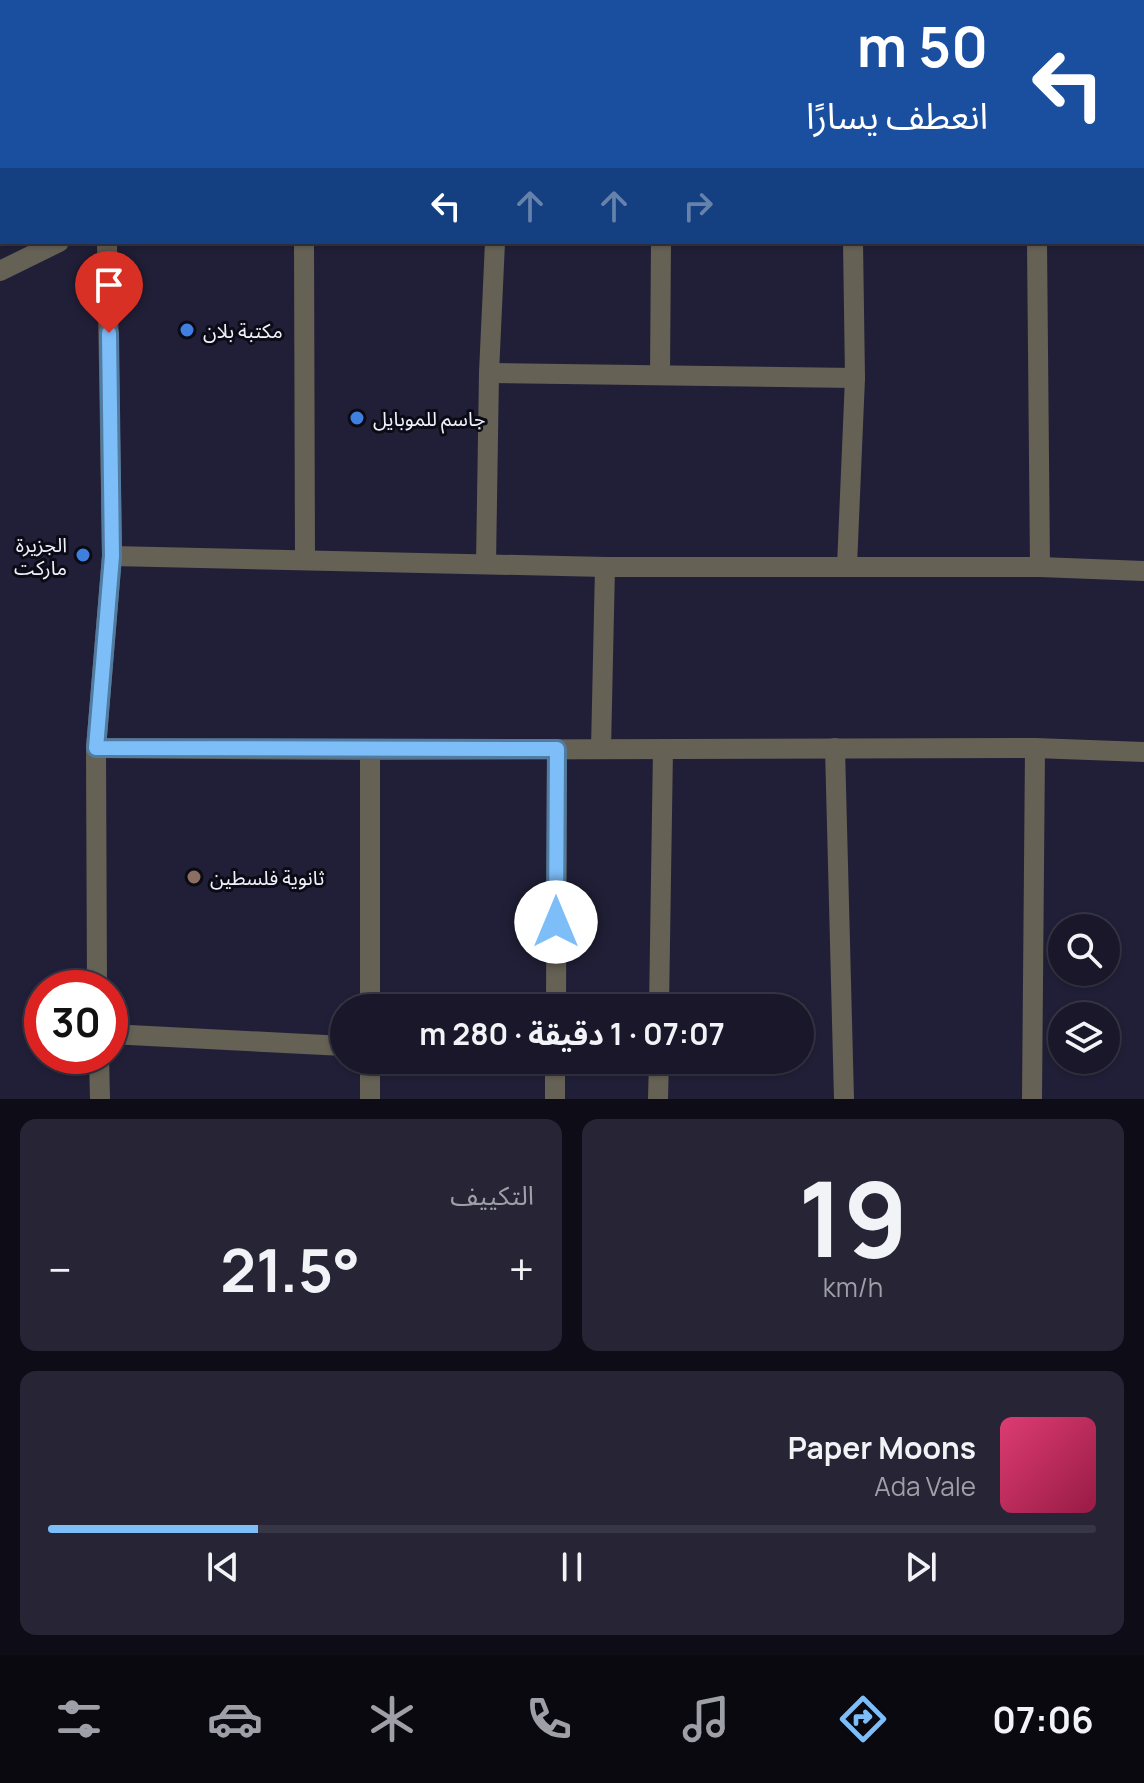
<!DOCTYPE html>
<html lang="ar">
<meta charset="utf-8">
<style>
body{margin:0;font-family:Manrope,"Noto Sans Arabic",sans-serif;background:#262435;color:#f1f3f6;direction:rtl;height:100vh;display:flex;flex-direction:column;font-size:30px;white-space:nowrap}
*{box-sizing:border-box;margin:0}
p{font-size:26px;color:#9f9fa8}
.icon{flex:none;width:44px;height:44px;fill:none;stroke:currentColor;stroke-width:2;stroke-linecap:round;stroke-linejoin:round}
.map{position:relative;height:1099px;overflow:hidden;direction:ltr}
.sheet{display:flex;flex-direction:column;gap:20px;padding:20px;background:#0e0d17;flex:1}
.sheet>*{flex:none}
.banner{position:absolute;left:0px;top:0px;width:1144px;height:244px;box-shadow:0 2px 6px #0004,0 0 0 2px #373646;direction:rtl;background:#1a4fa0;color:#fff;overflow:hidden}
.tools{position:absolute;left:1048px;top:914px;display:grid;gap:16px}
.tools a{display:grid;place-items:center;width:72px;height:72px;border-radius:50%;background:#191729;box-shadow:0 2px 6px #0004,0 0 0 2px #373646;font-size:40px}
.speed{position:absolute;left:24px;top:970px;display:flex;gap:16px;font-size:40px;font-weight:700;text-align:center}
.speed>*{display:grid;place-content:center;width:104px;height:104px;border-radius:50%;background:#191729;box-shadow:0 2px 6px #0004,0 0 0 2px #373646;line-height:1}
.speed .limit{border:12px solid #d22;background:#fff;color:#111}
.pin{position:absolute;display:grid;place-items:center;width:68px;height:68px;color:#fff;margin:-82px -34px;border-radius:50% 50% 50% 0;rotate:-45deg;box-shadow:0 0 8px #0007}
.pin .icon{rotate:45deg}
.me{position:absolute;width:88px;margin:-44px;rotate:0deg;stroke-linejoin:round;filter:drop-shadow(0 0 6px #0008)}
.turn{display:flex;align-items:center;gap:28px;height:168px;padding:0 24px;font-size:36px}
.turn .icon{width:104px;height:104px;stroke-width:2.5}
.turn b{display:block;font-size:56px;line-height:68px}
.lanes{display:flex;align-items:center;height:76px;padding:0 24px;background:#0003;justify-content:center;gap:40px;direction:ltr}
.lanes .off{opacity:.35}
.big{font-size:60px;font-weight:700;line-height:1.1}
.sheet .card{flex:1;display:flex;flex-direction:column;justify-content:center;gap:12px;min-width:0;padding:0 28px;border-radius:16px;background:#262435}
.sheet .dial{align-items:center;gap:0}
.dial b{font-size:104px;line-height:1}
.song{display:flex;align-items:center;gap:24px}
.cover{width:96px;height:96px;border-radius:12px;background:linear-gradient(135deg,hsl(340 70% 55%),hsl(340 70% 35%))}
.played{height:8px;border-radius:4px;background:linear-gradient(90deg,#7dbef9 20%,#373646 20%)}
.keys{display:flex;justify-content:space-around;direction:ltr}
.heat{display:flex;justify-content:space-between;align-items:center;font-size:44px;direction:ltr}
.sheet .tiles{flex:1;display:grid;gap:20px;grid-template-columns:1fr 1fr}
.card:last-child{grid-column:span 2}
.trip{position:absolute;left:330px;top:994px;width:484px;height:80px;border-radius:40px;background:#191729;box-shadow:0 2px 6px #0004,0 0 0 2px #373646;font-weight:700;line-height:80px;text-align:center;direction:rtl}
.tab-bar{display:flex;height:128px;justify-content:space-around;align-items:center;background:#0a0910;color:#9f9fa8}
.tab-bar .icon{width:56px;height:56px}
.tab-bar .current{color:#7dbef9}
.tab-bar b{font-size:36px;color:#f1f3f6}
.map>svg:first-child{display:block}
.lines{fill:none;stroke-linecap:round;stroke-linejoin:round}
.minor{stroke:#666155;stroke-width:20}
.tertiary{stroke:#666155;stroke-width:20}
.route-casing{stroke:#517ca2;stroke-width:20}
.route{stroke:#7dbef9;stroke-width:14}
.shop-dot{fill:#3f7fe0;stroke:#0b0b15;stroke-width:3}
.education-dot{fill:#8d6e63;stroke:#0b0b15;stroke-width:3}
.labels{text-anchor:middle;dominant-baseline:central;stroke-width:6;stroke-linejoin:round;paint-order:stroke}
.poi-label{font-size:20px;fill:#f0f0fd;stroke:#0b0b15;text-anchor:start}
</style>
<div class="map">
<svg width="1144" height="1099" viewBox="0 0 1144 1099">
<rect width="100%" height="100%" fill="#211f37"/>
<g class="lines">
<g class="minor">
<polyline points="409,0 409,2"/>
<polyline points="1035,0 1035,2"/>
<polyline points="1012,2 1016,0"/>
<polyline points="304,242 305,560"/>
<polyline points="1037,242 1040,567"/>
<polyline points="489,373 855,378"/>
<polyline points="660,375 661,242"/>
<polyline points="112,556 605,567 1040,567 1144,571"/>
<polyline points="486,564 489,373 495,242"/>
<polyline points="847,566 855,378 853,242"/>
<polyline points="96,748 370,750 1035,748 1144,752"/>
<polyline points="835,748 844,1099"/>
<polyline points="601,749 605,567"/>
<polyline points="97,988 96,748 112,556 107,242"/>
<polyline points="370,1008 370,750"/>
<polyline points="556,1008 557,749"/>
<polyline points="659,1008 663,749"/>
<polyline points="110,1034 344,1046"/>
<polyline points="99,1056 100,1099"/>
<polyline points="370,1099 370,1060"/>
<polyline points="555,1099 555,1060"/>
<polyline points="658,1099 659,1060"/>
<polyline points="1032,1099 1035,748"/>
</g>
<g class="tertiary">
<polyline points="479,2 483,0"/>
<polyline points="562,2 566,0"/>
<polyline points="0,235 2,234"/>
<polyline points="0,271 59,242"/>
</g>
</g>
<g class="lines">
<g class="route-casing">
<polyline id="route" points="109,333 112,556 96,748 557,749 556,922"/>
</g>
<use href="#route" class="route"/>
</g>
<g class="shop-dot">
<circle cx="187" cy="330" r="8"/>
<circle cx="357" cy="418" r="8"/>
<circle cx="83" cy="555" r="8"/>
</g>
<circle class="education-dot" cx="194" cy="877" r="8"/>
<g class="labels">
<g class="poi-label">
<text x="203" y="330">مكتبة بلان</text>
<text x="373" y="418">جاسم للموبايل</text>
<text x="67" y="544" text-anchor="end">الجزيرة<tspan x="67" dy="23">ماركت</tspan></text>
<text x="210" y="877">ثانوية فلسطين</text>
</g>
</g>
</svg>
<div class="tools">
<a><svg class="icon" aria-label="search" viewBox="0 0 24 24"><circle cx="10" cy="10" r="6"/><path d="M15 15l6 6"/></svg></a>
<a><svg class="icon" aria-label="layers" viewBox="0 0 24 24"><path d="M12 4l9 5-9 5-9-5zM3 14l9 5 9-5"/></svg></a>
</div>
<div class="speed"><div class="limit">30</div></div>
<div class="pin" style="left:109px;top:333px;background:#d93025"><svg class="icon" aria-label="arrive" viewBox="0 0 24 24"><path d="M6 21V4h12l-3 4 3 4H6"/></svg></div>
<svg class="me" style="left:556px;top:922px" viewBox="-20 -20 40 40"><circle r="19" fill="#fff"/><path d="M0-13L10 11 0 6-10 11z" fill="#7dbef9"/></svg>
<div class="trip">07:07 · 1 دقيقة · 280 m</div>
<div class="banner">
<div class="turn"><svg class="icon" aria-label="left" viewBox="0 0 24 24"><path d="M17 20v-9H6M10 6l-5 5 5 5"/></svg><div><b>50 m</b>انعطف يسارًا</div></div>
<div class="lanes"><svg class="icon" aria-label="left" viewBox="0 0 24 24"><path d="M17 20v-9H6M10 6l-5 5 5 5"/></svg><svg class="icon off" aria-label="ahead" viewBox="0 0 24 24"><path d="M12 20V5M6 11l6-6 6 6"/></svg><svg class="icon off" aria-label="ahead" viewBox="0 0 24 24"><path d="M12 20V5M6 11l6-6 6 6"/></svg><svg class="icon off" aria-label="right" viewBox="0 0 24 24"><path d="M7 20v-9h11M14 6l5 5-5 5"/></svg></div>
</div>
</div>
<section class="sheet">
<div class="tiles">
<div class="card dial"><b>19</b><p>km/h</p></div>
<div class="card"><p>التكييف</p>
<div class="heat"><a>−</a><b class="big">21.5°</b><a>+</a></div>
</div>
<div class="card">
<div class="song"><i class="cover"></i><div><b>Paper Moons</b><p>Ada Vale</p></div></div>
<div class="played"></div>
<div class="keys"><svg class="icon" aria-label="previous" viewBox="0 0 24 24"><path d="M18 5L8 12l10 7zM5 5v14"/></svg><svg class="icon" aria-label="pause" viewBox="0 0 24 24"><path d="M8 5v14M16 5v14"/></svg><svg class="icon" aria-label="next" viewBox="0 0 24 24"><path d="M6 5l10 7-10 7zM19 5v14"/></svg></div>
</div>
</div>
</section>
<nav class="tab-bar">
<b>07:06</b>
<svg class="icon current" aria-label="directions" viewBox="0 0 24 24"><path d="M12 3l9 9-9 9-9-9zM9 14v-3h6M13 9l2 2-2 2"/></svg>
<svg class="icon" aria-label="music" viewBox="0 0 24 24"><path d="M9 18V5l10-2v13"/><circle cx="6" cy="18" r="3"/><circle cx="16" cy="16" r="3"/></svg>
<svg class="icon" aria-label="phone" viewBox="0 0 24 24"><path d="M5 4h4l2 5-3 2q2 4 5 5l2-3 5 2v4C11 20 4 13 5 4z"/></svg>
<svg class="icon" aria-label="climate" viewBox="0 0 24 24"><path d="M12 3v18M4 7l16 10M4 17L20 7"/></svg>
<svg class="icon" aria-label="car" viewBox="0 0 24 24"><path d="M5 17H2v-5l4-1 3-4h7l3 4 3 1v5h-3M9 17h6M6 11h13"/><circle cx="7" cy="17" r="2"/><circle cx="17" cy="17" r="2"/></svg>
<svg class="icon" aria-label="filters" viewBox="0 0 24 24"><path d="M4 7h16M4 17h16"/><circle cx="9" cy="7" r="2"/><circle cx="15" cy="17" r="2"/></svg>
</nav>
